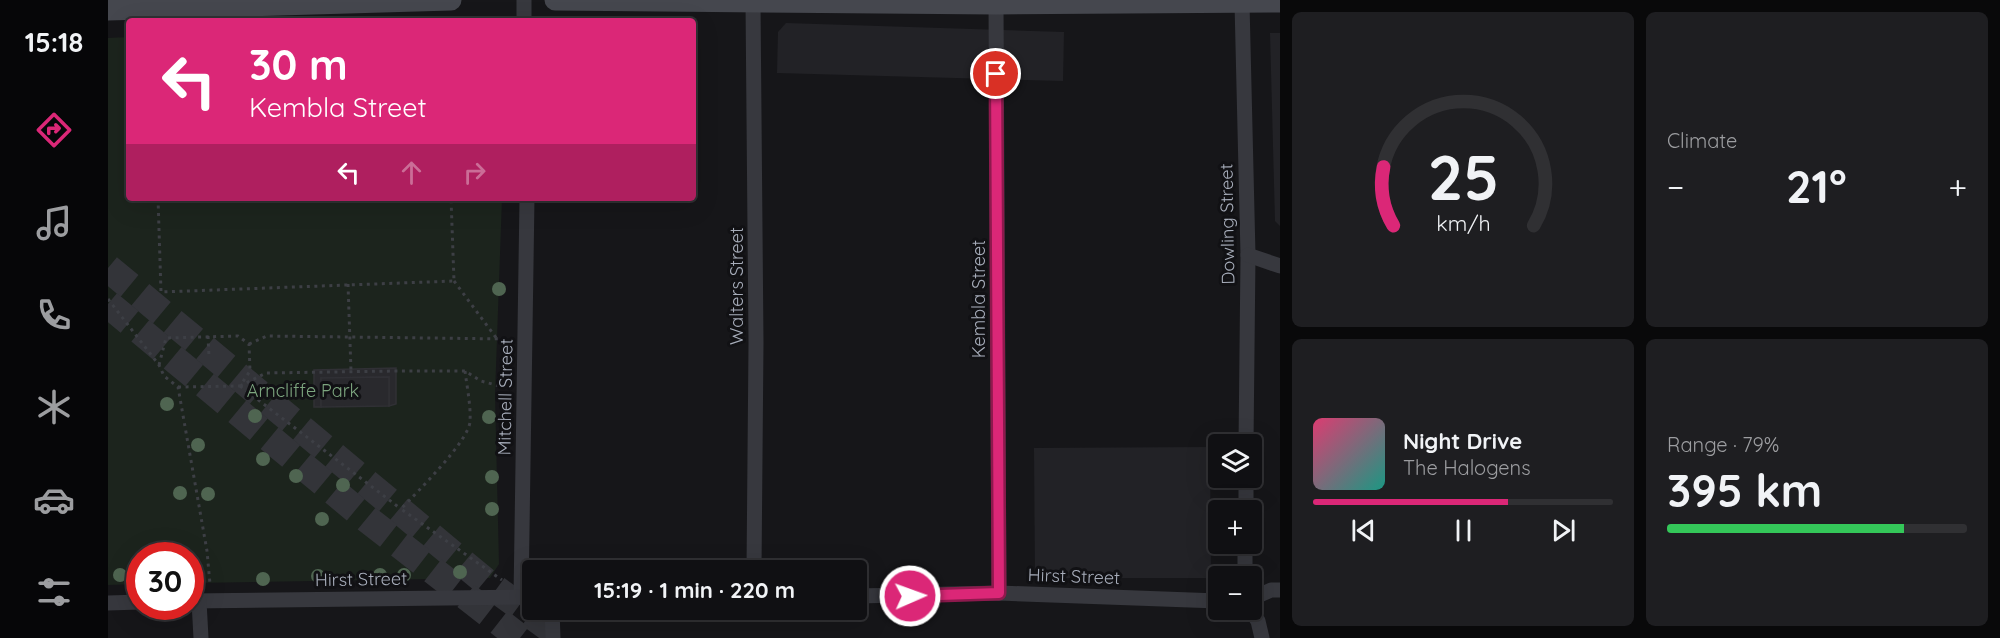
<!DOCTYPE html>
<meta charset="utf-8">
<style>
body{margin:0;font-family:Quicksand,sans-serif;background:#1e1e21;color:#f1f3f6;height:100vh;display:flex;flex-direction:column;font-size:22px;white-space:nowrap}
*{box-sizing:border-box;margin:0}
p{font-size:20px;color:#9c9da0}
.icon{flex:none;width:33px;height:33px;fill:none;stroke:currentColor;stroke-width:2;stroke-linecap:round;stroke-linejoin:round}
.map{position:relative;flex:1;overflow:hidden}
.sheet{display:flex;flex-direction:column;gap:12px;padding:12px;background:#09090a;width:720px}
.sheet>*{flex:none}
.banner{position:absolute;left:18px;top:18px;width:570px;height:183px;border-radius:6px;box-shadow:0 6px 24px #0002,0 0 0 2px #303033;background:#db2777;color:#fff;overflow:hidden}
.buttons{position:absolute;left:1100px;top:434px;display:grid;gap:12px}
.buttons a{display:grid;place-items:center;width:54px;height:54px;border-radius:6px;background:#101013;box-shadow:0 6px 24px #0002,0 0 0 2px #303033;font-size:30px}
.speed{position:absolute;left:18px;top:542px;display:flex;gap:12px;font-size:30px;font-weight:700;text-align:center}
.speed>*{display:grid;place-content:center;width:78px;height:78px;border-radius:50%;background:#101013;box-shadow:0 6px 24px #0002,0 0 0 2px #303033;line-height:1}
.speed .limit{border:9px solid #d22;background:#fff;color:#111}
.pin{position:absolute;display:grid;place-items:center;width:51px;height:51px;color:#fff;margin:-26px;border:3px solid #fff;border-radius:50%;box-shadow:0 2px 6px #0007}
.me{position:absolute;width:66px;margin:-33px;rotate:88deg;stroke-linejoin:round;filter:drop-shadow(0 0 4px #0008)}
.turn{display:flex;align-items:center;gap:21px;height:126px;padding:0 24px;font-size:27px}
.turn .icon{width:78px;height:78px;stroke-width:2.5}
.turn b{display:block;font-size:42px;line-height:51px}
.lanes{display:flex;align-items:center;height:57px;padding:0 24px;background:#0003;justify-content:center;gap:30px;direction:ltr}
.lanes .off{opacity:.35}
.big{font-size:45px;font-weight:700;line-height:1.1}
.sheet .tile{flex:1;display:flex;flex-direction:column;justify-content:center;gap:9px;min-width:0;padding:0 21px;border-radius:9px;background:#1e1e21}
.sheet .dial{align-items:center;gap:0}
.dial svg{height:156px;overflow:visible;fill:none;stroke:#303033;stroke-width:7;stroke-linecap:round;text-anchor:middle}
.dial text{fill:#f1f3f6;stroke:none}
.song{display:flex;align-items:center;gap:18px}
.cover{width:72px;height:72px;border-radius:9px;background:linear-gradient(135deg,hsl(340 70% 55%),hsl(170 70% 35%))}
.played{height:6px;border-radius:3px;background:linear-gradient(90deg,#db2777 65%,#303033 65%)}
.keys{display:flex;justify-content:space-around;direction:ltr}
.heat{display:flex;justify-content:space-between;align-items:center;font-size:33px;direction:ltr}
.charge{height:9px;border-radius:4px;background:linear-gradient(90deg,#34c759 79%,#303033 0)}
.sheet .tiles{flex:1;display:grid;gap:12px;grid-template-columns:repeat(2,1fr)}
.trip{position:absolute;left:414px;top:560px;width:345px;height:60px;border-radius:6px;background:#101013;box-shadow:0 6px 24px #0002,0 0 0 2px #303033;font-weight:700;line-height:60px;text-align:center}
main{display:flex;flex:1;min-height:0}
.tab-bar{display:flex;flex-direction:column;width:108px;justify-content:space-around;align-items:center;background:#060608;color:#9c9da0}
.tab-bar .icon{width:42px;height:42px}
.tab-bar .active{color:#db2777}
.tab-bar b{font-size:27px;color:#f1f3f6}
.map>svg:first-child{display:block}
.built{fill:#222226}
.green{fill:#1c241d}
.building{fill:#29292d;stroke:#303035;stroke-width:1.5}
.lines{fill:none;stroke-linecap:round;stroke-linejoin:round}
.highway-tunnel{stroke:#333439;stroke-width:28;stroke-dasharray:28 14;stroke-linecap:butt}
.path{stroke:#3d3f45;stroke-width:3;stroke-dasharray:3 4.5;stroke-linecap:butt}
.street{stroke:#37383e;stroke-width:15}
.secondary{stroke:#45474e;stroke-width:21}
.tree{fill:#4f6551}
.route-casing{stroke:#8e194d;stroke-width:15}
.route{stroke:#db2777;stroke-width:10}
.labels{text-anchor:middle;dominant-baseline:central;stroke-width:6;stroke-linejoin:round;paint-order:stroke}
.street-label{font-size:18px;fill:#a7adba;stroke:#111114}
.park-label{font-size:18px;fill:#7da67f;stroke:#111114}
</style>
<main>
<nav class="tab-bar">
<b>15:18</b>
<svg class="icon active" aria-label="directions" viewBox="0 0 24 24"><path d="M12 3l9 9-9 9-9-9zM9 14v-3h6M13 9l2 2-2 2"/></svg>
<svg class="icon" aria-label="music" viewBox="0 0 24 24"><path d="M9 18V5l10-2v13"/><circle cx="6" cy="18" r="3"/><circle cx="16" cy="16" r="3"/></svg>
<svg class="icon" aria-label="phone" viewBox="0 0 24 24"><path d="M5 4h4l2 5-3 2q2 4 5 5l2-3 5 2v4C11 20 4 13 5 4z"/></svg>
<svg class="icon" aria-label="climate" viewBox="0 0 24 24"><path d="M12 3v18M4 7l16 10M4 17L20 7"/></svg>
<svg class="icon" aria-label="car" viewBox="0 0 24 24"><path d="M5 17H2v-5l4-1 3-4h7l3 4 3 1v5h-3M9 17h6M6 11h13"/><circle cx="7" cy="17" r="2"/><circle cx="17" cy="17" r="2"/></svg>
<svg class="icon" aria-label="filters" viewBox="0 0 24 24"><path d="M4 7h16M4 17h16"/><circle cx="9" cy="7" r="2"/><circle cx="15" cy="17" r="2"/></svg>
</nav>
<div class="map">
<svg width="1172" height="638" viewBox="0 0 1172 638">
<rect width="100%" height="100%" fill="#161619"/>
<g class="built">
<polygon points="678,23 956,32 955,81 669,73 670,32"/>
<polygon points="1162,33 1172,33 1172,226 1167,221"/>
<polygon points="1102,447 1103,578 927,578 926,448"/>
</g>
<polygon class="green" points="21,37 21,198 394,198 387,395 391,564 382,578 83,583 82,555 32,555 31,584 0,585 0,38"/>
<g class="building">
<polygon points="288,368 288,404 281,406 281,377 213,378 213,407 206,407 206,370"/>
<polygon points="281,377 281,406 213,407 213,378"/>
</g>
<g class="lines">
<g class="highway-tunnel">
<polyline points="0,268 378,582 455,638"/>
<polyline points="0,304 259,519 412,638"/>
</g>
<g class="path">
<polyline points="50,198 53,292 346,281 343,198"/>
<polyline points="346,281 389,339"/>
<polyline points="240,284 243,371"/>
<polyline points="0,299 51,365 56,376 70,387 99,551 102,584"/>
<polyline points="100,336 101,357"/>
<polyline points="141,344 159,336 401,339"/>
<polyline points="51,365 58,338 130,336 141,344 142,371 132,386 70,387"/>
<path d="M357,371c2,16 6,35 5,51 -2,20 -53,70 -69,87l101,71"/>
<polyline points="132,386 158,373 288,371 357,371 373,381 395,387"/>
<polyline points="132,386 293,509"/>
</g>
<g class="street">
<polyline points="416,0 416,21"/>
<polyline points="645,2 648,343 646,570"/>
<polyline points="1134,3 1140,255 1138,444"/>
<polyline points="888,4 891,593"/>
<polyline points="1140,255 1172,266"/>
<polyline points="1138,510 1138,477"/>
<polyline points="1137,576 1137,543"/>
<polyline points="748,596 891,593 1110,601"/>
<polyline points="413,597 419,198"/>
<polyline points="1143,599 1163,590 1172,590"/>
<polyline points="82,601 424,597"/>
<polyline points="91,601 93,638"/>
<polyline points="0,603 32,602"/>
<polyline points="444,609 445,638"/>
<polyline points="1142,609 1150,621 1154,638"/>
</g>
<g class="secondary">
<polyline points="447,0 888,4 1172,2"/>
<polyline points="0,10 343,0"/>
</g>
</g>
<g class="tree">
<circle cx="391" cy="289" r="7"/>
<circle cx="59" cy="404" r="7"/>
<circle cx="147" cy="416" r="7"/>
<circle cx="381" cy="417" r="7"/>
<circle cx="90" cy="445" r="7"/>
<circle cx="155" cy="459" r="7"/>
<circle cx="188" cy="476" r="7"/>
<circle cx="384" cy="477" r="7"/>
<circle cx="235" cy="485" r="7"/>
<circle cx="72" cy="493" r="7"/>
<circle cx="100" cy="494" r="7"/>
<circle cx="384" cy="509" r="7"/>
<circle cx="214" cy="519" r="7"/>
<circle cx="352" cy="572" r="7"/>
<circle cx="12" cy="575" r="7"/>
<circle cx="272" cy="575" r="7"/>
<circle cx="296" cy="575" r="7"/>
<circle cx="210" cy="576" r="7"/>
<circle cx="155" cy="579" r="7"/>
</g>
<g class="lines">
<g class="route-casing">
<polyline id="route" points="802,596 891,593 888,74"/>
</g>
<use href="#route" class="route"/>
</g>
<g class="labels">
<g class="street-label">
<text transform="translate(1119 224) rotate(-91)">Dowling Street</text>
<text transform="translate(628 286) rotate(-90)">Walters Street</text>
<text transform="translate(870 299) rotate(-90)">Kembla Street</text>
<text transform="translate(397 397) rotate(-89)">Mitchell Street</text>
<text transform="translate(966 576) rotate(2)">Hirst Street</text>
<text transform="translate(253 579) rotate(-1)">Hirst Street</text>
</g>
<g class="park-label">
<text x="195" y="390">Arncliffe Park</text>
</g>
</g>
</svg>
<div class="buttons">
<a><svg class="icon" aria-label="layers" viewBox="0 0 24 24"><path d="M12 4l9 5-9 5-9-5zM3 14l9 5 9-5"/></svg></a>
<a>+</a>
<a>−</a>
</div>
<div class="speed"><div class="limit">30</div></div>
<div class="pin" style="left:888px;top:74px;background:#d93025"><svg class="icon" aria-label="arrive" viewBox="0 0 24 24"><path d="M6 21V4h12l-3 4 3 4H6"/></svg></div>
<svg class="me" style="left:802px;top:596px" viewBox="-20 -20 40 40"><circle r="17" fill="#db2777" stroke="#fff" stroke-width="3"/><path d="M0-11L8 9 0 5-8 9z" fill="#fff"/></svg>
<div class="trip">15:19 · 1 min · 220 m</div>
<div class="banner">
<div class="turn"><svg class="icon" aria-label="left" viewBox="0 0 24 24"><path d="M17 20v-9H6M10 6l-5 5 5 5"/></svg><div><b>30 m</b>Kembla Street</div></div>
<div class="lanes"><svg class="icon" aria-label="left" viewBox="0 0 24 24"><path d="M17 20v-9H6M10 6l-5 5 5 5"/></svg><svg class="icon off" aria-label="ahead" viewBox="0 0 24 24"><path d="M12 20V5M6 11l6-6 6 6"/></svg><svg class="icon off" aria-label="right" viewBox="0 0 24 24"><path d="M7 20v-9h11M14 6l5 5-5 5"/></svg></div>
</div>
</div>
<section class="sheet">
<div class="tiles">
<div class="tile dial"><svg viewBox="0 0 100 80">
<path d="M14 69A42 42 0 1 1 86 69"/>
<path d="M14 69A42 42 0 0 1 9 39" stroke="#db2777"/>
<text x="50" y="56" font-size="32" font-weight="700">25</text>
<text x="50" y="72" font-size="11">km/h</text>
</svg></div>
<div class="tile"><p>Climate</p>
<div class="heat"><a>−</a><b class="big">21°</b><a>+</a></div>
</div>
<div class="tile">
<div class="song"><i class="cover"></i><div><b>Night Drive</b><p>The Halogens</p></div></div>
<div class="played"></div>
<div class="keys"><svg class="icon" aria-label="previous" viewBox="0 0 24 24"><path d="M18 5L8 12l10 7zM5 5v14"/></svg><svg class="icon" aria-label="pause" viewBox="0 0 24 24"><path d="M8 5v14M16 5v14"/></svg><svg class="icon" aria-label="next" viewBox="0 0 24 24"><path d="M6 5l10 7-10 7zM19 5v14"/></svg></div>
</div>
<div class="tile"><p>Range · 79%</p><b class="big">395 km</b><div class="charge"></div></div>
</div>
</section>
</main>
